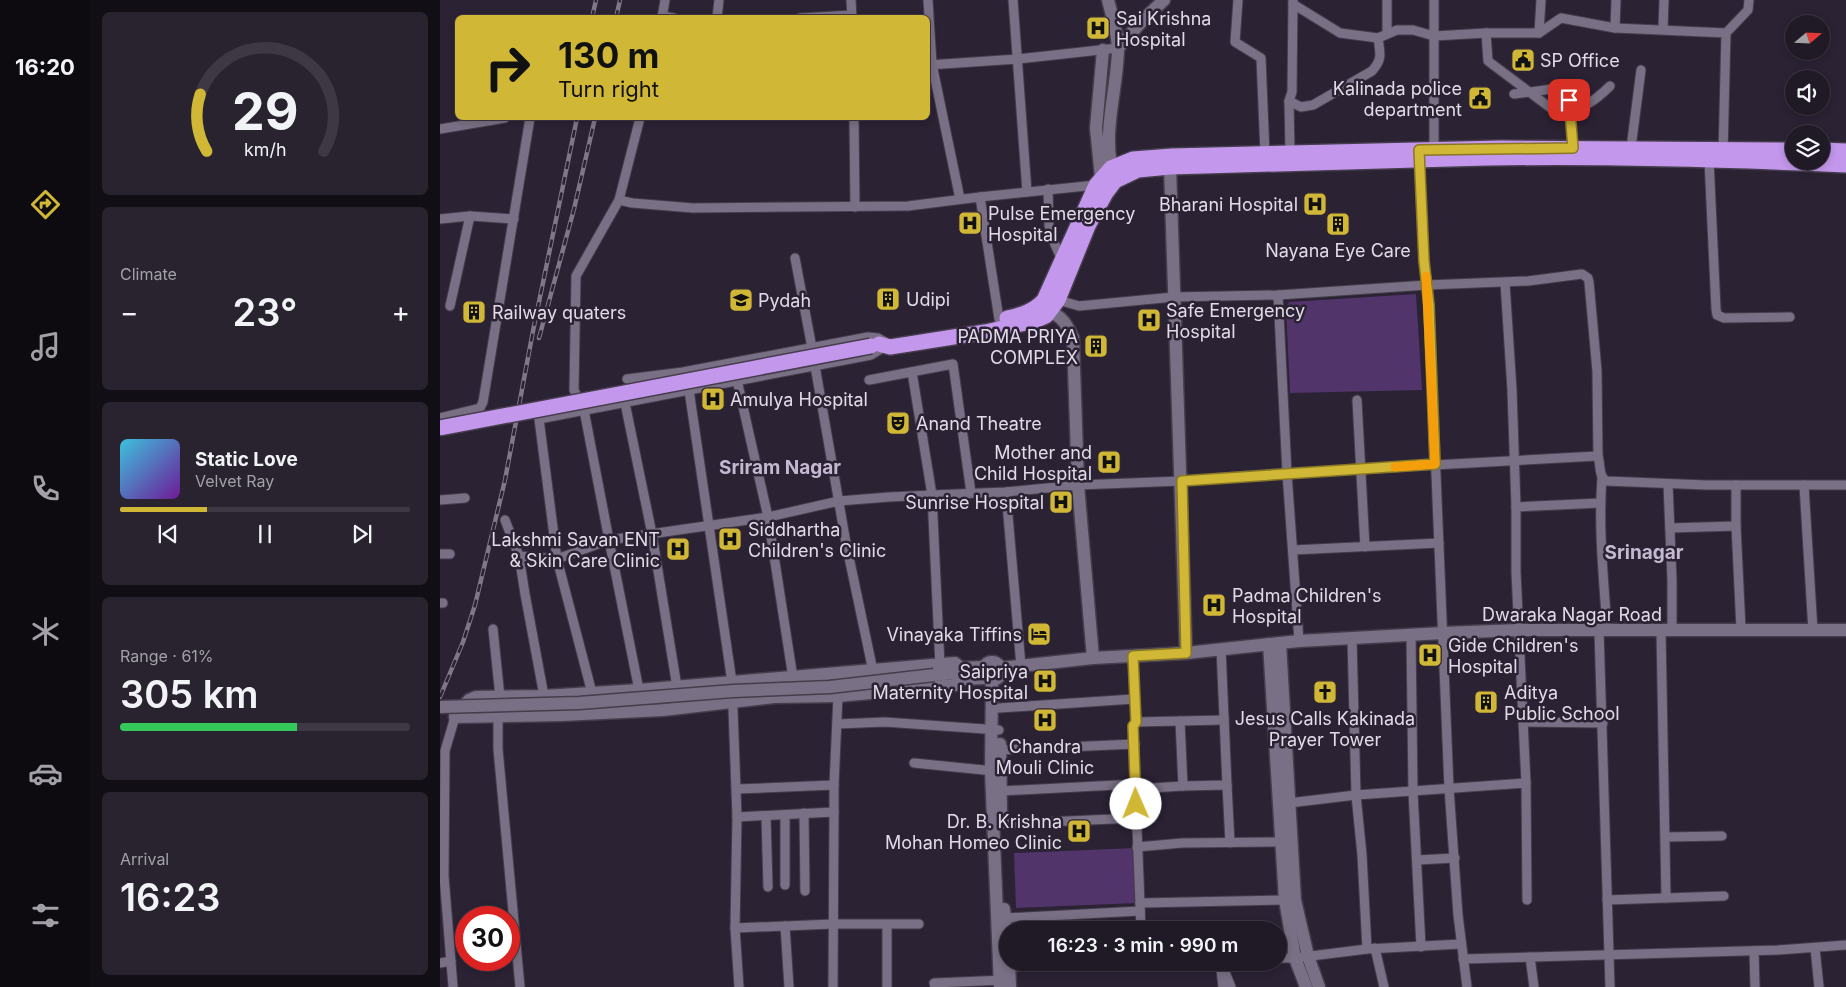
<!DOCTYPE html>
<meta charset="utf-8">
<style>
body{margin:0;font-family:Inter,sans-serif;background:#28232f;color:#f1f3f6;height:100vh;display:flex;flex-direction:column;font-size:19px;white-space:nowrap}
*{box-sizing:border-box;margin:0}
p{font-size:16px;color:#a2a1a7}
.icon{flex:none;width:28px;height:28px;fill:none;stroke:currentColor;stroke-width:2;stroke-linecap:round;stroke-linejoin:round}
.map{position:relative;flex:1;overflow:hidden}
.details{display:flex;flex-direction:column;gap:12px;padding:12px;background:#120e15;width:350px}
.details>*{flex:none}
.banner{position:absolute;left:15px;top:15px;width:475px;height:105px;border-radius:8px;box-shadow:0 2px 8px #0003,0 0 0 1px #3d3844;background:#d1b736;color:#111;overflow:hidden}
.needle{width:32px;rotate:71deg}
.fabs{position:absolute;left:1345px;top:15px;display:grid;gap:10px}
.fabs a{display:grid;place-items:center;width:45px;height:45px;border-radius:50%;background:#201a27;box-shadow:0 2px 8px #0003,0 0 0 1px #3d3844;font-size:25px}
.speed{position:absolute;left:15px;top:906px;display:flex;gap:10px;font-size:25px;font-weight:700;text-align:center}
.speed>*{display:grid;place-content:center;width:65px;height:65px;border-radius:50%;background:#201a27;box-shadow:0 2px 8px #0003,0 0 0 1px #3d3844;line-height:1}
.speed .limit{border:8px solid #d22;background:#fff;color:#111}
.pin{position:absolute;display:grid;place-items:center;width:42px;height:42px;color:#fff;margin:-21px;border-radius:10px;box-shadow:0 2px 8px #0006}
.me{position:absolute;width:55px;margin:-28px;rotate:359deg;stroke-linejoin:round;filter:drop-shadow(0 0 4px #0008)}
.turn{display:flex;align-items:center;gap:18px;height:105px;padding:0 20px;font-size:22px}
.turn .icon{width:65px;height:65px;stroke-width:2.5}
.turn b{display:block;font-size:35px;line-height:42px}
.big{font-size:38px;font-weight:600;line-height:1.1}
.details .card{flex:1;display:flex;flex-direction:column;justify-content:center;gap:8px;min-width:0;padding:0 18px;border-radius:8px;background:#28232f}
.details .dial{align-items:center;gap:0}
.dial svg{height:130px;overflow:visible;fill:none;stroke:#3d3844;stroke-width:7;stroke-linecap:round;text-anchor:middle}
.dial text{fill:#f1f3f6;stroke:none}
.song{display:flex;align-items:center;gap:15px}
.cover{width:60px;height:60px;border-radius:8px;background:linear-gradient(135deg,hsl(190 70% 55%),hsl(280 70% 35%))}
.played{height:5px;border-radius:2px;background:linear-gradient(90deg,#d1b736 30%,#3d3844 30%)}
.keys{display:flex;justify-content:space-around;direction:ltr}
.heat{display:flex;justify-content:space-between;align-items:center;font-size:28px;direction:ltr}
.charge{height:8px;border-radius:4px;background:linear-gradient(90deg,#34c759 61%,#3d3844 0)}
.trip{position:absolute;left:559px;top:921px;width:288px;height:50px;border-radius:25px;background:#201a27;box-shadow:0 2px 8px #0003,0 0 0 1px #3d3844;font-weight:600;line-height:50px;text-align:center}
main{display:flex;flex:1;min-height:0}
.tab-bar{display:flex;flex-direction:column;width:90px;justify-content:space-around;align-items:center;background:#0d0a10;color:#a2a1a7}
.tab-bar .icon{width:35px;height:35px}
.tab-bar .selected{color:#d1b736}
.tab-bar b{font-size:22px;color:#f1f3f6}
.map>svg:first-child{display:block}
.green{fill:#51346a}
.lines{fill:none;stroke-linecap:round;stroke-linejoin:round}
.street-casing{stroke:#453d4c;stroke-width:11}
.secondary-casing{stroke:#453d4c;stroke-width:15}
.highway-casing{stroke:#453d4c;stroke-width:18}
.street{stroke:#7a7085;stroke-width:9}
.secondary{stroke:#7a7085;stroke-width:12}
.highway{stroke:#c397eb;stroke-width:15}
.rail-casing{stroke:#807888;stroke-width:4.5}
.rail{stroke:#2b2234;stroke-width:2.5;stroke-dasharray:8;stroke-linecap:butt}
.secondary-bridge-casing{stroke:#453d4c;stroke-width:15;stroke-linecap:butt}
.highway-bridge-casing{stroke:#453d4c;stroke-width:18;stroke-linecap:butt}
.secondary-bridge{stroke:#7a7085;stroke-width:12}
.highway-bridge{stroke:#c397eb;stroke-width:15}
.route-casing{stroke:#887723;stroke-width:12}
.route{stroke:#d1b736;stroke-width:9}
.slow{stroke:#f59e0b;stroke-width:9}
.labels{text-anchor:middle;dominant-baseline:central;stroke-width:5;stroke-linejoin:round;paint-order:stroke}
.poi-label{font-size:18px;fill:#e1dbe7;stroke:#2b2234;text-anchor:start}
.street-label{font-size:18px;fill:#e1dbe7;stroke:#2b2234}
.neighbourhood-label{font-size:19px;font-weight:bold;fill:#c4b9d0;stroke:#2b2234}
</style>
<main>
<nav class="tab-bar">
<b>16:20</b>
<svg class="icon selected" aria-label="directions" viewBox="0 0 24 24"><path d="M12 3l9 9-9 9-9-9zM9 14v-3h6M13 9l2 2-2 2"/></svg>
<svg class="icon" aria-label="music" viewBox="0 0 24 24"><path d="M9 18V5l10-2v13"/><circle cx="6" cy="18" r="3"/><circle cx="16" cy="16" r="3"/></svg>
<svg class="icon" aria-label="phone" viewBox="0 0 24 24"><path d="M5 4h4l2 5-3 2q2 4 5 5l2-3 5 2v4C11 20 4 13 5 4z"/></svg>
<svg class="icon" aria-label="climate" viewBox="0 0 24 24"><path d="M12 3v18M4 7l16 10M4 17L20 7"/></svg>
<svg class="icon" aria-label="car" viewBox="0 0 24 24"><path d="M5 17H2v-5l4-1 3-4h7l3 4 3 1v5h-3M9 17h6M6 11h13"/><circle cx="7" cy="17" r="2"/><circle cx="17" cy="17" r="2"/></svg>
<svg class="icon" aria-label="filters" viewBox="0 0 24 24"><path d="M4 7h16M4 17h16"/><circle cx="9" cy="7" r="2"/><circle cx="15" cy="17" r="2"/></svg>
</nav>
<section class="details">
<div class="card dial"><svg viewBox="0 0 100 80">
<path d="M14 69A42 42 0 1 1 86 69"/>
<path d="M14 69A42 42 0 0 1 10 34" stroke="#d1b736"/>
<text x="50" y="56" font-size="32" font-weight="700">29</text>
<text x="50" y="72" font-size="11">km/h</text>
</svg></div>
<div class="card"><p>Climate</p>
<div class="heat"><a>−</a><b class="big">23°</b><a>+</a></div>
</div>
<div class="card">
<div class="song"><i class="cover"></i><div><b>Static Love</b><p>Velvet Ray</p></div></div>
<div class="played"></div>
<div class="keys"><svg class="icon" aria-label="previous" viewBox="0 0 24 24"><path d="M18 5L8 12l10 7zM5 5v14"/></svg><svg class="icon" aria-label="pause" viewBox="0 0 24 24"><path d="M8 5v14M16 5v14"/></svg><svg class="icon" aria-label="next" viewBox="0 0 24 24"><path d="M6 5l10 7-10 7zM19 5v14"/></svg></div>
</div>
<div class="card"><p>Range · 61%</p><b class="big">305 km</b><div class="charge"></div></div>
<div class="card"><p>Arrival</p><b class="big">16:23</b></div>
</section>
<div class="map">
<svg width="1406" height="987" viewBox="0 0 1406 987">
<rect width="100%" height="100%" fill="#2b2234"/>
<g class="green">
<polygon points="976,294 982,390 850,393 846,308 849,302"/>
<polygon points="695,848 697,903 576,908 574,853"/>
</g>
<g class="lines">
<g class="street-casing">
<g id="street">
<polyline points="411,0 412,18"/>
<polyline points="488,0 492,64 520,199"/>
<polyline points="573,0 587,192"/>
<polyline points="798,0 795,42 821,58 825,154"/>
<path d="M853,0l-1,92 -3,9 12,6 12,-2 59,-34c11,-12 8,-18 6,-33"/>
<polyline points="1176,0 1175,28 1286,33 1283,154"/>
<polyline points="853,4 900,33 938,38 957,30 973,30 994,36 1046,33 1099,33 1101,0"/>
<polyline points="222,16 234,18"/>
<polyline points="222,18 225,0"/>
<polyline points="277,18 279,0"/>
<polyline points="360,18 412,15"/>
<polyline points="1223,29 1224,0"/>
<path d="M1046,33l2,28 72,54c21,-5 35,-14 50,-29"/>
<polyline points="1099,33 1121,18 1175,28"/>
<polyline points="1286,33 1308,10 1309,0"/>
<polyline points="947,34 947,0"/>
<polyline points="488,65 578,59 678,48"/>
<polyline points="1074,94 1128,87 1133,148"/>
<polyline points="849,101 850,153"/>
<polyline points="200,118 179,200 136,276 134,390 144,410 169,540 328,517 399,501 449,497 492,495 472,372"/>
<polyline points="414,118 415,207"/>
<polyline points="0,129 65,118"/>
<polyline points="1191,148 1201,70"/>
<polyline points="994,152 994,0"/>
<polyline points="979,156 984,261 989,305 1009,788 1018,915 1027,987"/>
<polyline points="1269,160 1276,309 1277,315 1284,318 1350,317"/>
<polyline points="608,189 609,225 612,238 622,260"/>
<polyline points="540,197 559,319"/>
<polyline points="179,200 192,203 253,208 468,206 540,197 656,185"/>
<polyline points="0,219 30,216 74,219"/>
<polyline points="355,258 372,348"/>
<polyline points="1065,283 1072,390 1076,507 1076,572 1086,783"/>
<polyline points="838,295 847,473 859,641"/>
<path d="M618,300l21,6 95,-9 104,-2 149,-10 101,-4 54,-7 6,4 1,4 8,89 1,85c3,9 0,19 8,25l100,4h140"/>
<polyline points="10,306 30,216"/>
<polyline points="375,366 406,543 433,671"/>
<polyline points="187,379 243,372 428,337 438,338 445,342"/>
<polyline points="297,380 328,517 353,678"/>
<polyline points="429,380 513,364 531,493"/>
<polyline points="249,390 292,682 297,817 394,812 394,785 398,696"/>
<polyline points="917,400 925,547"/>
<polyline points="185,403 212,534 237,687"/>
<polyline points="0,418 40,408 43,402 90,118"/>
<path d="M1162,478c-4,51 2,102 5,152"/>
<polyline points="1228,484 1232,580 1232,631"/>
<polyline points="1296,485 1296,526"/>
<polyline points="1364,485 1373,631"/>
<polyline points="566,492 581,666"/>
<polyline points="0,500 25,498"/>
<polyline points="1076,507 1160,503"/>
<polyline points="65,520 79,556 85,594 104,696"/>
<polyline points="1230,528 1296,526 1301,629"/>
<polyline points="853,550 999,543"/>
<polyline points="0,554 10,554"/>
<polyline points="79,556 117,559 169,540 199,690"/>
<polyline points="0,603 3,603"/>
<polyline points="53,629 60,697"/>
<polyline points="1159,631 1170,987"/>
<polyline points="1221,631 1226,898"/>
<polyline points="971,635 973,792 981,947"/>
<polyline points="912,638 916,795 922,855 927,949"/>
<polyline points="693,656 696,722 693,726 701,930"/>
<polyline points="500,666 492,495 566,492 638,485 741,481 847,473 1158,456"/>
<polyline points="152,693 117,559 99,419 431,355 446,346"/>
<polyline points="559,708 694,699"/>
<polyline points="58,716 58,749 80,987"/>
<polyline points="740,721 743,786"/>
<polyline points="696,722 784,720"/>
<polyline points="1084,722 1163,723"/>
<polyline points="397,724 445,722 559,730"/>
<polyline points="560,750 695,744"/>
<polyline points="474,763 554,771"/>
<polyline points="787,785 790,843"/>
<polyline points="297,789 394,785"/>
<polyline points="696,789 743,786 787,785 781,649"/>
<polyline points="561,791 696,784"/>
<polyline points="849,803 916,795 1086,783 1087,900"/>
<polyline points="364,813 365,891"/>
<polyline points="345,815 345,885"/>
<polyline points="326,816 328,887"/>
<polyline points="297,817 295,928 299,987"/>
<polyline points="561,824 696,818"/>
<polyline points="1226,837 1282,836"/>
<polyline points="697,847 742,843 840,842"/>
<polyline points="977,860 1015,858"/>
<polyline points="1167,900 1284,896"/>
<polyline points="700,903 845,900"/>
<polyline points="565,918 700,911"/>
<polyline points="345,926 349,987"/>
<polyline points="295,928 393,924 479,924"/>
<polyline points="935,948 944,987"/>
<polyline points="1375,948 1379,987"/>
<polyline points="1314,951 1315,987"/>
<polyline points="1090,957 1094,987"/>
<polyline points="838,958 855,958 927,949 1021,944"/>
<polyline points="1023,959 1338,950 1406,945"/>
<polyline points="781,962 791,987"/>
<polyline points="0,963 11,961"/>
<polyline points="569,967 672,962"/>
<polyline points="781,970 783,987"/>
<polyline points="13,987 4,876 5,751 15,717"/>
<polyline points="393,987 394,812"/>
<polyline points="447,987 447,925"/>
<polyline points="495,987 494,983 565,980"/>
</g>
</g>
<g class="secondary-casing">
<g id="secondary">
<path d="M668,0c4,16 10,34 10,50 -1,42 -17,85 -4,127"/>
<polyline points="678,48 703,20 724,0"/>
<polyline points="730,167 746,653"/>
<polyline points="661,178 656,128 663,50"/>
<path d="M601,307c19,9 23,11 32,31l5,147 15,173"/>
<polyline points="840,643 855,900 868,956 879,987"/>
<polyline points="829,644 845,900 855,958 866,987"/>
<circle cx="552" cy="671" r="9"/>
<polyline points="561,668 653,658 746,653 859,641 1003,633 1079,630 1406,630"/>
<polyline points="515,674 522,679 546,678"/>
<polyline points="494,675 513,673 521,668 544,667"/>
<polyline points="552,680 551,770 560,987"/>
<polyline points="15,717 29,700 36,697 104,696 199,690 515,663 521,668"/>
<polyline points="15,717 122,715 223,710 334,697 398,696 515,685 522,679"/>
<polyline points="560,744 561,814"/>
<polyline points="564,909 568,948"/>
<polyline points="569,962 570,987"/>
</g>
</g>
<g class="highway-casing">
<g id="highway">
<polyline points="1381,150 1406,151"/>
<path d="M567,318c14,-3 27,-7 37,-18l52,-115 15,-17 22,-9 39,-3 328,-8 294,2"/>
<path d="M439,344l11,3 95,-15 50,-11 11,-5 12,-16 30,-74 18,-33 9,-12 23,-11 32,-3c93,-2 186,-5 280,-8 131,-4 264,0 396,6"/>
</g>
</g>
<use href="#street" class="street"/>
<use href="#secondary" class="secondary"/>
<use href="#highway" class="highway"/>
<g class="rail-casing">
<g id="rail">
<polyline points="152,18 156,0"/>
<polyline points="176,18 180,0"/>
<polyline points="99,338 134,209 155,118"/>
<polyline points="0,697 23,642 35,605 65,480 93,331 137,118"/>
</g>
</g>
<use href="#rail" class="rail"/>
<g class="secondary-bridge-casing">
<polyline id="secondary-bridge" points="0,707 139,703 293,691 390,687 494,675"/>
</g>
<g class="highway-bridge-casing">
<polyline id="highway-bridge" points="0,428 431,346"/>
</g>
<use href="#secondary-bridge" class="secondary-bridge"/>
<use href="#highway-bridge" class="highway-bridge"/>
</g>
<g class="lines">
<g class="route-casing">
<polyline id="route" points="696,804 693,726 696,722 693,656 746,653 742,481 995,464 989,305 984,261 979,150 1133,148 1129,100"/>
</g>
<use href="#route" class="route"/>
<polyline class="slow" points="955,467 995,464 986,276"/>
</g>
<defs>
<g id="hospital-square" transform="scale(1.25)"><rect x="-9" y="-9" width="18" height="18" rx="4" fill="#d1b736" stroke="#2b2234"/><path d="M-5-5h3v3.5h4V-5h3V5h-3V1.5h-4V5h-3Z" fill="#111"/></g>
<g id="civic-square" transform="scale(1.25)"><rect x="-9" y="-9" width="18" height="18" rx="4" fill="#d1b736" stroke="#2b2234"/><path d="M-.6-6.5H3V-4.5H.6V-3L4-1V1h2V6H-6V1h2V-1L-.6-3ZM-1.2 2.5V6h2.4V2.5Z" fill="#111"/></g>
<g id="building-square" transform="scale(1.25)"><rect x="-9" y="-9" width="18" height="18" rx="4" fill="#d1b736" stroke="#2b2234"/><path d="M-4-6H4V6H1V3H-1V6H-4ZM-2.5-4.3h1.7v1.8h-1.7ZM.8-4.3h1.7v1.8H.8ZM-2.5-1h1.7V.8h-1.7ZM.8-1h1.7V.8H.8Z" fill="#111"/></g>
<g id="university-square" transform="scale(1.25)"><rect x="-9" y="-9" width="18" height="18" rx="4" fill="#d1b736" stroke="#2b2234"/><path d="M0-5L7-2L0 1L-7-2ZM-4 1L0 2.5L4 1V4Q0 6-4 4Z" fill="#111"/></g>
<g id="theatre-square" transform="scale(1.25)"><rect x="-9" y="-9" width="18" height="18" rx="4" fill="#d1b736" stroke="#2b2234"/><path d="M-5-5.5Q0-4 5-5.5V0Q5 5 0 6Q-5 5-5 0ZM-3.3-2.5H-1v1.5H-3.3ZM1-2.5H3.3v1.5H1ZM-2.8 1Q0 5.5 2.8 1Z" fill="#111"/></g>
<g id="hotel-square" transform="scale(1.25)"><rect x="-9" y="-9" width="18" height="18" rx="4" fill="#d1b736" stroke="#2b2234"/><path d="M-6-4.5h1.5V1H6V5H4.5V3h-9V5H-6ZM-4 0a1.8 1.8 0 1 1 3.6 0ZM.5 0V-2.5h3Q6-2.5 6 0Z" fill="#111"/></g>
<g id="church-square" transform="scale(1.25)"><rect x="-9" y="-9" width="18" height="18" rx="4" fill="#d1b736" stroke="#2b2234"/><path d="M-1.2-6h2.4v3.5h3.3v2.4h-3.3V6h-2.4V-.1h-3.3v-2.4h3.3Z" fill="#111"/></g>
</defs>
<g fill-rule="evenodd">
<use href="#hospital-square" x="658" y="28"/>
<use href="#civic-square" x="1083" y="60"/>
<use href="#civic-square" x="1040" y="98"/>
<use href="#hospital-square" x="875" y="204"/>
<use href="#hospital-square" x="530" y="223"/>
<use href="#building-square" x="898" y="224"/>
<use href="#building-square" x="448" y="299"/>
<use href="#university-square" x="301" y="300"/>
<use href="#building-square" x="34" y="312"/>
<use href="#hospital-square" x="709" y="320"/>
<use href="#building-square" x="656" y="346"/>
<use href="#hospital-square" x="273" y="399"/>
<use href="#theatre-square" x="458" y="423"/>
<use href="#hospital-square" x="669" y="462"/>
<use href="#hospital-square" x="621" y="502"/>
<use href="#hospital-square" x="290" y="539"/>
<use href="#hospital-square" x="238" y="549"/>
<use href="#hospital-square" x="774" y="605"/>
<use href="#hotel-square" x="599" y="634"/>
<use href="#hospital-square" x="990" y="655"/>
<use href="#hospital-square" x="605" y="681"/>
<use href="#church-square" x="885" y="692"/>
<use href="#building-square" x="1046" y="702"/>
<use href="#hospital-square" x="605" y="720"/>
<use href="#hospital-square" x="639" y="831"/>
</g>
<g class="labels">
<g class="poi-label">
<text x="676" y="18">Sai Krishna<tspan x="676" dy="21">Hospital</tspan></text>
<text x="1100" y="60">SP Office</text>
<text x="1022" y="88" text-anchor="end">Kalinada police<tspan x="1022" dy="21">department</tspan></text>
<text x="858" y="204" text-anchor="end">Bharani Hospital</text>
<text x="548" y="213">Pulse Emergency<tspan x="548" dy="21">Hospital</tspan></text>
<text x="898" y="250" text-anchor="middle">Nayana Eye Care</text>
<text x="466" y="299">Udipi</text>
<text x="318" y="300">Pydah</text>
<text x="726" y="310">Safe Emergency<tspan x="726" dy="21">Hospital</tspan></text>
<text x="52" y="312">Railway quaters</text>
<text x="638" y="336" text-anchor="end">PADMA PRIYA<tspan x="638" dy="21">COMPLEX</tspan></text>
<text x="290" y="399">Amulya Hospital</text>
<text x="476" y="423">Anand Theatre</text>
<text x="652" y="452" text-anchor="end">Mother and<tspan x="652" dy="21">Child Hospital</tspan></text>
<text x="604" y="502" text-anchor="end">Sunrise Hospital</text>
<text x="308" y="529">Siddhartha<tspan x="308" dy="21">Children's Clinic</tspan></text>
<text x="220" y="539" text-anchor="end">Lakshmi Savan ENT<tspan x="220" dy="21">&amp; Skin Care Clinic</tspan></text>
<text x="792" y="595">Padma Children's<tspan x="792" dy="21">Hospital</tspan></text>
<text x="582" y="634" text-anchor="end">Vinayaka Tiffins</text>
<text x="1008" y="645">Gide Children's<tspan x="1008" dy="21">Hospital</tspan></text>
<text x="588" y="671" text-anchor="end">Saipriya<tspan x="588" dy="21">Maternity Hospital</tspan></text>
<text x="1064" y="692">Aditya<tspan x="1064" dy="21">Public School</tspan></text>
<text x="885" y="718" text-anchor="middle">Jesus Calls Kakinada<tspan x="885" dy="21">Prayer Tower</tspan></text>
<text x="605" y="746" text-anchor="middle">Chandra<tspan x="605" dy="21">Mouli Clinic</tspan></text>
<text x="622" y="821" text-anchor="end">Dr. B. Krishna<tspan x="622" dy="21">Mohan Homeo Clinic</tspan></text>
</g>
<g class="street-label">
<text x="1132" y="614">Dwaraka Nagar Road</text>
</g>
<g class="neighbourhood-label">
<text x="340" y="467">Sriram Nagar</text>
<text x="1204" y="552">Srinagar</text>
</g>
</g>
</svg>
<div class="fabs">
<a><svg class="needle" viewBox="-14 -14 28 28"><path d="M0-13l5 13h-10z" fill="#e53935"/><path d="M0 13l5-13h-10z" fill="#a2a1a7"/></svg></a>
<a><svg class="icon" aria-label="sound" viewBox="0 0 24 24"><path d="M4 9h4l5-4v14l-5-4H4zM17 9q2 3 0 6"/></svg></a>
<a><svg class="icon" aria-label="layers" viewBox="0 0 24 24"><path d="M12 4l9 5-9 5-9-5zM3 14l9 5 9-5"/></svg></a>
</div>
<div class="speed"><div class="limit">30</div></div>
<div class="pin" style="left:1129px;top:100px;background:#d93025"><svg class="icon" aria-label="arrive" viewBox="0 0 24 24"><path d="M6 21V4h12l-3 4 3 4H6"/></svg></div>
<svg class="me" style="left:696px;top:804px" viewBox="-20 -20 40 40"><circle r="19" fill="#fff"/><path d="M0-13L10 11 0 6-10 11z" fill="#d1b736"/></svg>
<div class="trip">16:23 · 3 min · 990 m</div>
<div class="banner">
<div class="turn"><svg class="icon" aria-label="right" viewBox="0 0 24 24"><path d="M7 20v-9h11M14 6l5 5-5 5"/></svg><div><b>130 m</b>Turn right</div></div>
</div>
</div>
</main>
